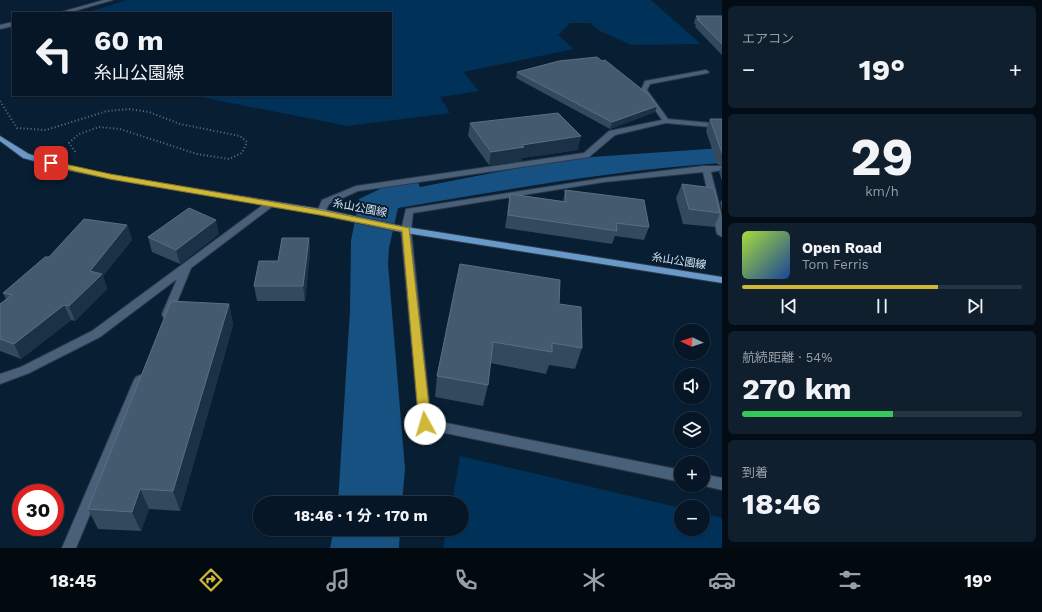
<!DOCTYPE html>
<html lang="ja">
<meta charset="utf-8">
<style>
body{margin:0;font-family:"Work Sans","Noto Sans JP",sans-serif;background:#0f1f2e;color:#f1f3f6;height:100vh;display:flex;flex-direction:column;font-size:15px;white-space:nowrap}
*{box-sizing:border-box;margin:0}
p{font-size:13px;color:#989fa7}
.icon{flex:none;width:22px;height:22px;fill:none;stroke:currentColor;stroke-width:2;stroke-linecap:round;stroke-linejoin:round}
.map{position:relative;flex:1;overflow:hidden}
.drawer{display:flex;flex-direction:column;gap:6px;padding:6px;background:#030c15;width:320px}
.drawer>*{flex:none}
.banner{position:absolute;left:12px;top:12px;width:380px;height:84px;border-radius:0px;box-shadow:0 1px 3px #0004,0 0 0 1px #273543;background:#061626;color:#f1f3f6;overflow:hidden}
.needle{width:26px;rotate:274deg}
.tools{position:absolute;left:674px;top:324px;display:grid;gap:8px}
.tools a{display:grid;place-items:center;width:36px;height:36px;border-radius:50%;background:#061626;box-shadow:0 1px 3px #0004,0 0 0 1px #273543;font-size:20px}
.speed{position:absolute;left:12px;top:484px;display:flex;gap:8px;font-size:20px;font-weight:700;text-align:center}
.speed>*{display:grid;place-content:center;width:52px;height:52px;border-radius:50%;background:#061626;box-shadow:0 1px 3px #0004,0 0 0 1px #273543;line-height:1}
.speed .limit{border:6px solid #d22;background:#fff;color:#111}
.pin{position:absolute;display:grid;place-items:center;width:34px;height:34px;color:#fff;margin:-17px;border-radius:8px;box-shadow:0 2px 6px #0006}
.me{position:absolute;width:44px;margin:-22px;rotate:354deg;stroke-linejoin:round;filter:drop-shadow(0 0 3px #0008)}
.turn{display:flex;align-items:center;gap:14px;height:84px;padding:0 16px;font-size:18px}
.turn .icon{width:52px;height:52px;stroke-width:2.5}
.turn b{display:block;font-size:28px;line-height:34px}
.big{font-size:30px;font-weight:700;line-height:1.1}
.drawer .widget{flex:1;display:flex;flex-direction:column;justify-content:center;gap:6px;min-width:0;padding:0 14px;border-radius:6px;background:#0f1f2e}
.drawer .dial{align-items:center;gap:0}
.dial b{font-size:52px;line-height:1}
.song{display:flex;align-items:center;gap:12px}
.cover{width:48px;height:48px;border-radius:6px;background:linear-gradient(135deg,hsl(80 70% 55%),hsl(220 70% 35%))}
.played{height:4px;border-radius:2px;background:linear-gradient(90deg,#cfb837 70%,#273543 70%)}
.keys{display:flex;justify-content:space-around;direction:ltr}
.heat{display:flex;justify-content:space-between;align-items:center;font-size:22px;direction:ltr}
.charge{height:6px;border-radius:3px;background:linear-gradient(90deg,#34c759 54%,#273543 0)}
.trip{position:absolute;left:253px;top:496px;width:216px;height:40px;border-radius:20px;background:#061626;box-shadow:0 1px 3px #0004,0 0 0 1px #273543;font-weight:700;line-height:40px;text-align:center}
.menu{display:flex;height:64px;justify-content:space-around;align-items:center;background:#02090f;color:#989fa7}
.menu .icon{width:28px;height:28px}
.menu .current{color:#cfb837}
.menu b{font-size:18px;color:#f1f3f6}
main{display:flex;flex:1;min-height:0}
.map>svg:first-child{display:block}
.green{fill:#003159}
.water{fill:#175181}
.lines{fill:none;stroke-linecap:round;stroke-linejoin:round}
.minor-casing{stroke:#2f3849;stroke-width:2}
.major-casing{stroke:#2f3849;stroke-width:2}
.path{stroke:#607384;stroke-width:2;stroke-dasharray:1 2.5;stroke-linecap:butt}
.minor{fill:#486078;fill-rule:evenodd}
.major{fill:#6899c8;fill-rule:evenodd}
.wall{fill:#32495e}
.shaded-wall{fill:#1a3146}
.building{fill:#445a6e;stroke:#5b6f83}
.route{fill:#cfb837;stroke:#877824}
.labels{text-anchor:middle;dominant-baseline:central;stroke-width:4;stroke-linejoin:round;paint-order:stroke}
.street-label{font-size:11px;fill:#d7e5f2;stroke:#081e32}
</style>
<main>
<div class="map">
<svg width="722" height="548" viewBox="0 0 722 548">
<rect width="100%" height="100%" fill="#081e32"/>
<g class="green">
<polygon points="127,0 651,0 701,44 631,45 600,31 590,23 570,23 558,35 574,49 463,72 479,91 440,97 450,113 347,126 191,95 391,95 391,13 85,13"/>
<polygon points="460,456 681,508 681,529 703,529 703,513 722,518 722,548 443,548 447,529 462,529 462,503 452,503"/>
</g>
<g class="water">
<path d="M722,148v15c-109,7 -216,27 -324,45l-9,40 -1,16 17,205 -3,34h-64l12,-193 1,-69 8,-42 25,-12 34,-5 2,5 77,-15 80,-14z"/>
<polygon points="334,529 400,529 399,548 330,548"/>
</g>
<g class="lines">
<g class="minor-casing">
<g id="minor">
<polygon points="104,0 113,0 67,13 58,13"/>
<polygon points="13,22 13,26 0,29 0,25"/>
<polygon points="706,70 709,72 708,73 650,84 647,90 668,119 722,124 722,128 666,123 615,135 589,157 358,191 329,204 324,214 318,214 317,212 322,200 356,186 584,153 609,131 662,120 641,90 645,81"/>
<polygon points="703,166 722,166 722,170 711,172 722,216 722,237 717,234 703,172 604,182 413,213 411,230 431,420 681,470 681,482 421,428 419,424 401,230 406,209 604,178"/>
<polygon points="270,201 273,202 274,204 273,206 191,268 171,317 163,317 162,314 177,279 100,337 29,373 0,384 0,374 21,367 92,331 267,202"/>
<polygon points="140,375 144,377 146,380 76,548 62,548 134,380 136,377"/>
<polygon points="703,474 722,478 722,490 700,485 703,485"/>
</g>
</g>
<g class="major-casing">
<polygon id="major" points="0,136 29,154 65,165 111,175 321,209 406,227 722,277 722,283 406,233 321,215 111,179 63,169 23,158 0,141"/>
</g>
<polyline class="path" points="0,101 17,128 46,130 107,111 129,109 149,112 180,124 240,136 247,142 242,153 229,159 197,154 120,129 99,127 79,134 69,143 76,153"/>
<use href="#minor" class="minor"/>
<use href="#major" class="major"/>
</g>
<g class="wall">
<polygon points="696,16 722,16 722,55 695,27 696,25 694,23"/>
<polygon points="517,72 655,112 610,129 516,78"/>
<polygon points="710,119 722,119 722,181 719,172 722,166 717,164 706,131"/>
<polygon points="470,123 578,150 522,158 522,161 489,165 468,136"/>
<polygon points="682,184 720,213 714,227 683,224 676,198"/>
<polygon points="565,190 649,227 644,240 615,236 612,244 505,228 510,194 563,201"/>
<polygon points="722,199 722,210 720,203"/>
<polygon points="127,225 132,240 103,276 107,289 75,321 71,320 21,359 0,351 0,304 6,299 3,293"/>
<polygon points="219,234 180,264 152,252 148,237"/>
<polygon points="309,238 310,253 305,301 257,301 254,286 278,261"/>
<polygon points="560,280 559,304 582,348 575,369 549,365 546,374 490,363 488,385 483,406 435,397 437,376"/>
<polygon points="229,304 233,325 180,511 149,509 141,531 98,529 88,509"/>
</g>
<g class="shaded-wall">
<polygon points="657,106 655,112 610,129 612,122"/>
<polygon points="581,136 578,150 522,158 522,161 489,165 491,152 522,145"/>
<polygon points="216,220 219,234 180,264 176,250"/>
<polygon points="127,225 132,240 103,276 107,289 75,321 69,306 90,271"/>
<polygon points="309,238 310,253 305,301 303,286"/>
<polygon points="229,304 233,325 180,511 173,491"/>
<polygon points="64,305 71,320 21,359 14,344"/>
<polygon points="140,489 149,509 141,531 132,512"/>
</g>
<g class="building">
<polygon points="696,16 722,16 722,44 697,19 700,19"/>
<polygon points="597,57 602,61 605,60 649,95 657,106 612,122 517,72 559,61"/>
<polygon points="558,113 581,136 522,145 524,147 491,152 470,123"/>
<polygon points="710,119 722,119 722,153"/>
<polygon points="682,184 714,188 720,213 689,209"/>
<polygon points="565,190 644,200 649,227 616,223 617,231 508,215 510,194 566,202"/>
<polygon points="189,208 216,220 176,250 148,237"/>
<polygon points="84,219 127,225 90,271 102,274 69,306 64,305 14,344 0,339 0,304 12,295 3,293 45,257 49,257"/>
<polygon points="282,238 309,238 303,286 254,286 259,261 278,261"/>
<polygon points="460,264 560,280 559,304 581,307 582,348 552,343 552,352 493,342 488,385 437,376"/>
<polygon points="171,301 229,304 173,491 140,489 132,512 88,509"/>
</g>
<polygon class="route" points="51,161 110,174 320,210 409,228 431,424 429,427 425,429 421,427 419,424 402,231 320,215 110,179 48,165 48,162"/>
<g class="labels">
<g class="street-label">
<text transform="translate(360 208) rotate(11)">糸山公園線</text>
<text transform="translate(679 261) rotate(9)">糸山公園線</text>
</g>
</g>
</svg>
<div class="tools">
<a><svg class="needle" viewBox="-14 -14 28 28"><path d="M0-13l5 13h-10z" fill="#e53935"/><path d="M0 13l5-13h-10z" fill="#989fa7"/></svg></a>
<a><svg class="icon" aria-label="sound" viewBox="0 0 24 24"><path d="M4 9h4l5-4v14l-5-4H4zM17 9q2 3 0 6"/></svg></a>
<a><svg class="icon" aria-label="layers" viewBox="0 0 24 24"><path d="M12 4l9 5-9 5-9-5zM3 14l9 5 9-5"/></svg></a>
<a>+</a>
<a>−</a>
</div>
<div class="speed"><div class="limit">30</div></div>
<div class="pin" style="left:51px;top:163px;background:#d93025"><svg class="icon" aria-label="arrive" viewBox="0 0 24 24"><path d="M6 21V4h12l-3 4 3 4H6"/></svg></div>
<svg class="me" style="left:425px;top:424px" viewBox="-20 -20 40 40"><circle r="19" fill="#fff"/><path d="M0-13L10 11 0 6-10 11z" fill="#cfb837"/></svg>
<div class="trip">18:46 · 1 分 · 170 m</div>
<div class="banner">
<div class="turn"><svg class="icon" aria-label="left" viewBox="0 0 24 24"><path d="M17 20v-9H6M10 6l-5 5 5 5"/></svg><div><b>60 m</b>糸山公園線</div></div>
</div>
</div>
<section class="drawer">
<div class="widget"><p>エアコン</p>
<div class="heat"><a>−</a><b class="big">19°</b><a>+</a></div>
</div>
<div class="widget dial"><b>29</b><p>km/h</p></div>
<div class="widget">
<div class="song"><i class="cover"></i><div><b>Open Road</b><p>Tom Ferris</p></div></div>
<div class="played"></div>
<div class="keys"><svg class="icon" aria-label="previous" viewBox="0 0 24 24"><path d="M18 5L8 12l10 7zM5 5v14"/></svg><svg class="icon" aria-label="pause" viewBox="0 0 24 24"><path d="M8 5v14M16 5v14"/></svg><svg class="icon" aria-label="next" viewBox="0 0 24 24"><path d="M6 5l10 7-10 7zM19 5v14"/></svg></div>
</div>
<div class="widget"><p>航続距離 · 54%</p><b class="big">270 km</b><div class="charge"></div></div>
<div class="widget"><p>到着</p><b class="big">18:46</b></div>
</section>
</main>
<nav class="menu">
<b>18:45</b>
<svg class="icon current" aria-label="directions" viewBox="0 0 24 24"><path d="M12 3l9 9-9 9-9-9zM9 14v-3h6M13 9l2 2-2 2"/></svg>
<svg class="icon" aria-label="music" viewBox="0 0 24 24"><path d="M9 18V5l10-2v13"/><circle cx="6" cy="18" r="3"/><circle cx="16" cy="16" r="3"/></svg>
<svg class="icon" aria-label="phone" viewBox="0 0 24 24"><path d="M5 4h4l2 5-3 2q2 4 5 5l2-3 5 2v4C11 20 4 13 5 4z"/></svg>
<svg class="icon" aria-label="climate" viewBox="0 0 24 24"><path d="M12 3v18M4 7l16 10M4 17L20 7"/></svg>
<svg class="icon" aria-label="car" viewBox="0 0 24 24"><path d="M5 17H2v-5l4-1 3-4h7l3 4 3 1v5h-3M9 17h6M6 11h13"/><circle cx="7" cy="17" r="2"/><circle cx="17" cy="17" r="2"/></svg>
<svg class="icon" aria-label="filters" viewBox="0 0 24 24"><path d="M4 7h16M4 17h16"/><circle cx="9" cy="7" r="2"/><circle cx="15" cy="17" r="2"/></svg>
<b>19°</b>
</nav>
